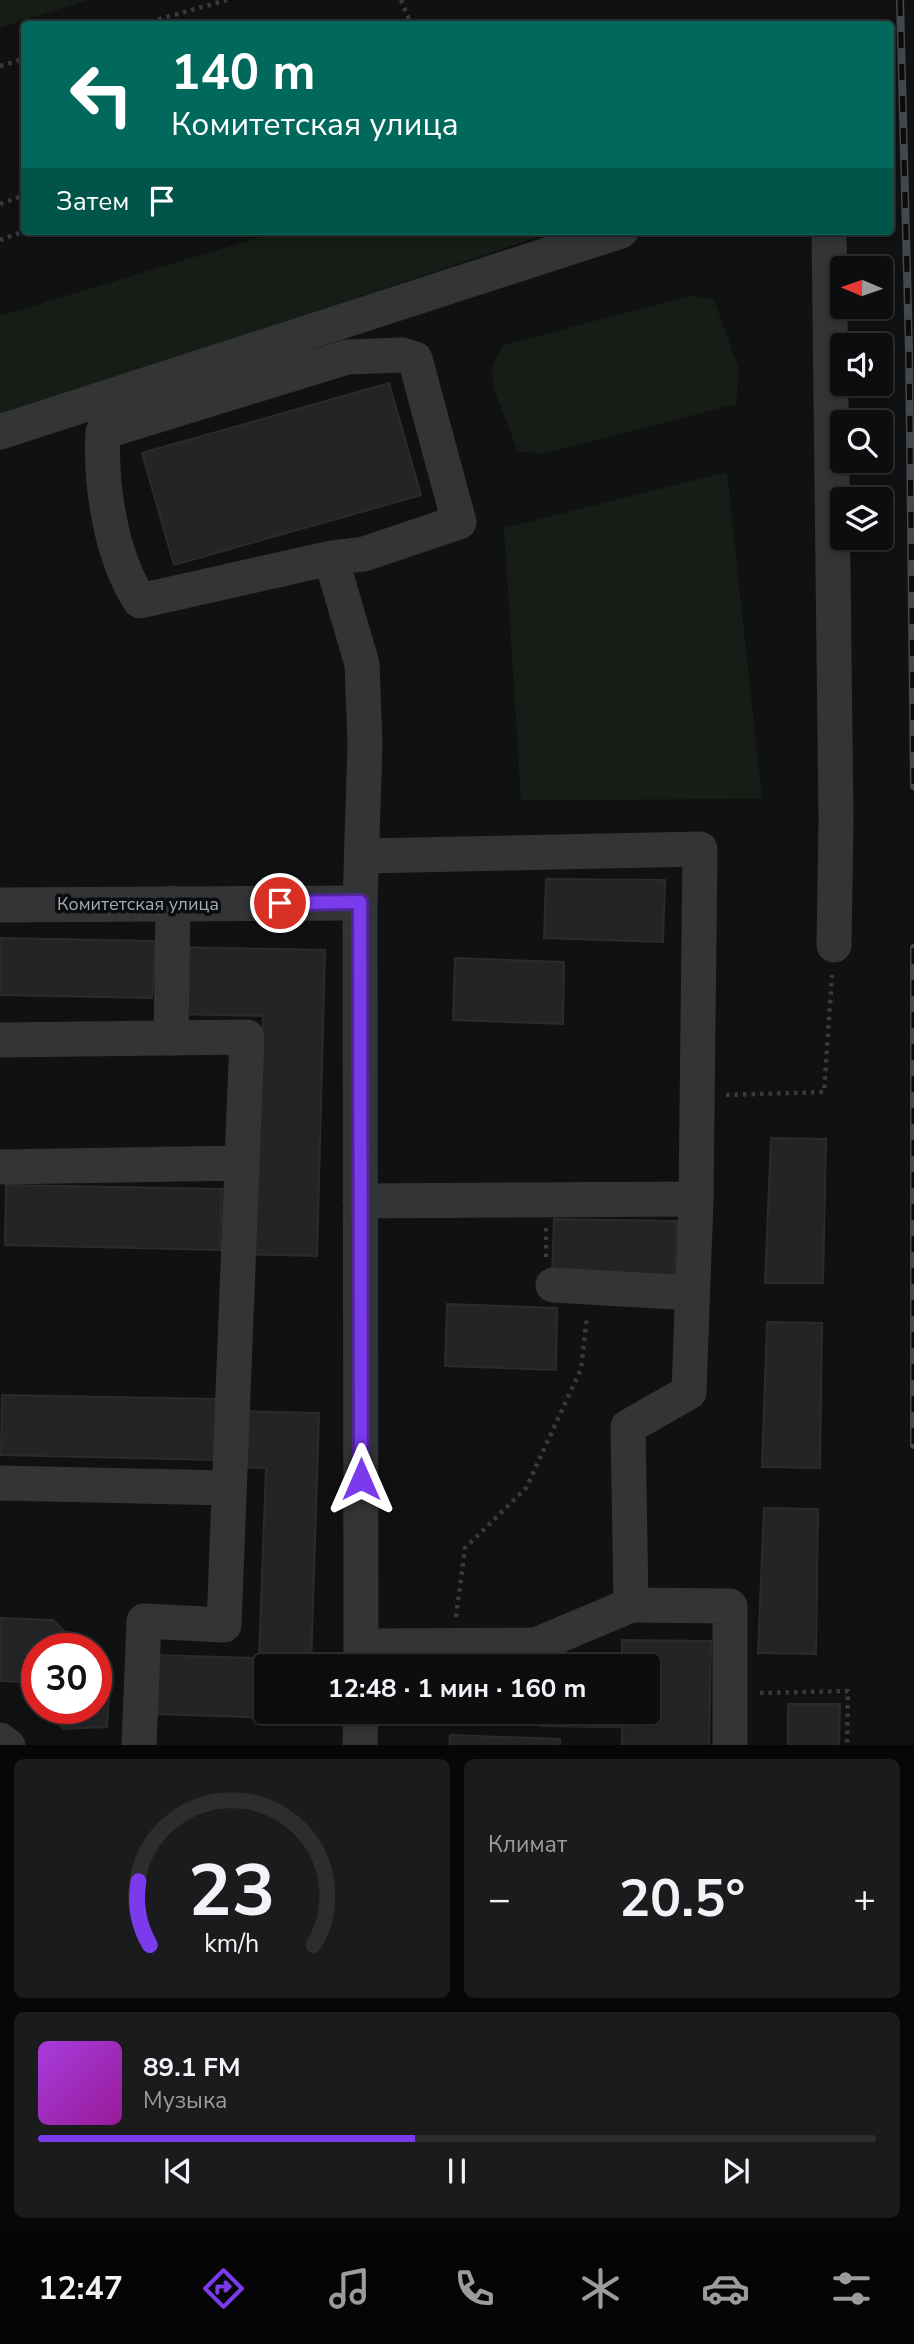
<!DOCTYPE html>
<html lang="ru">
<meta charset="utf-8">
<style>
body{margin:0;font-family:"Nunito Sans",sans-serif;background:#1a1b1c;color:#f1f3f6;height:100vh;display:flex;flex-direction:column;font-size:26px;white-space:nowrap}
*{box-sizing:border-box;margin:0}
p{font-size:23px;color:#9a9c9e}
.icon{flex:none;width:38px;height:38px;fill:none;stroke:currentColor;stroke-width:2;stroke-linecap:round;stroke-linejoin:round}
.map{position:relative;height:1745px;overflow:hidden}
.drawer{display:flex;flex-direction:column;gap:14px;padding:14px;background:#070708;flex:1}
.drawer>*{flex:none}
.guide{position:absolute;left:21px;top:21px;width:873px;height:214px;border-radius:7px;box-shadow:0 4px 10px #0003,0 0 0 2px #2c2d2e;background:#00695c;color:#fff;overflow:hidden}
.needle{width:46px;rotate:272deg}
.tools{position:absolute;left:830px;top:256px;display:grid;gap:14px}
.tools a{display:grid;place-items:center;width:63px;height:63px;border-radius:7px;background:#0c0d0e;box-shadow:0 4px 10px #0003,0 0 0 2px #2c2d2e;font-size:35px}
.speed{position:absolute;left:21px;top:1633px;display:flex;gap:14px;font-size:35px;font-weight:700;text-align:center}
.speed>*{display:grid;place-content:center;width:91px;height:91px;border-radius:50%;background:#0c0d0e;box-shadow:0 4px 10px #0003,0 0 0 2px #2c2d2e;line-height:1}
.speed .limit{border:10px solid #d22;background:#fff;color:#111}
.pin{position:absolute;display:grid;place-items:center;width:60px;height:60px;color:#fff;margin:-30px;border:4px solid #fff;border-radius:50%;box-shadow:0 2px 7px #0007}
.me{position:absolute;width:77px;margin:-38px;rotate:0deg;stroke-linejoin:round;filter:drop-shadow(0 0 5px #0008)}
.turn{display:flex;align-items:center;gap:24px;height:147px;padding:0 35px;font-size:32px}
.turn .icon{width:91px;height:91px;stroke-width:2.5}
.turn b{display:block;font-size:49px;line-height:60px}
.then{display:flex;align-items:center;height:66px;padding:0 35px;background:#0003;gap:14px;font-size:26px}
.big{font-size:52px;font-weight:700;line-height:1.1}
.drawer .widget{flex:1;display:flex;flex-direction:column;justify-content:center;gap:10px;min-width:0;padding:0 24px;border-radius:10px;background:#1a1b1c}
.drawer .dial{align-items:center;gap:0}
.dial svg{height:182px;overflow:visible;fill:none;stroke:#2c2d2e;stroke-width:7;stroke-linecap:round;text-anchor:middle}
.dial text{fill:#f1f3f6;stroke:none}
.song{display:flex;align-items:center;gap:21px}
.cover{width:84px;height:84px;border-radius:10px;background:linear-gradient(135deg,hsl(280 70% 55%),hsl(300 70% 35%))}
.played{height:7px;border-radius:4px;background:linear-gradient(90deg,#7c3aed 45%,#2c2d2e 45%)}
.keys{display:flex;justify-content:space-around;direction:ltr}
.heat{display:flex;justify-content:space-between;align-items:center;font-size:38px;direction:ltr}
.drawer .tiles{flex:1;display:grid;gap:14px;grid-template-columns:1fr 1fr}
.widget:last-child{grid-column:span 2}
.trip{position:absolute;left:254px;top:1654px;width:406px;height:70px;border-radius:7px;background:#0c0d0e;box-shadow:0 4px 10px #0003,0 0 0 2px #2c2d2e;font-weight:700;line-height:70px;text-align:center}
.dock{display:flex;height:112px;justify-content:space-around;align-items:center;background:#050506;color:#9a9c9e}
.dock .icon{width:49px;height:49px}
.dock .selected{color:#7c3aed}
.dock b{font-size:32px;color:#f1f3f6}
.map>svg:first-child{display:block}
.green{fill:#181c17}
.building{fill:#232426;stroke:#2b2b2e;stroke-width:2}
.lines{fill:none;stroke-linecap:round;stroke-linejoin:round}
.path{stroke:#383b3d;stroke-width:4.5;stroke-dasharray:3.5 5;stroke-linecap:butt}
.minor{stroke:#323436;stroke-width:35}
.rail-casing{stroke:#45484b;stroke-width:8}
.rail{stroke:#0b0c0d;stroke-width:5;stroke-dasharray:16;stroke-linecap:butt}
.route-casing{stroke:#51269a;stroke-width:18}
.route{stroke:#7c3aed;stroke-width:12}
.labels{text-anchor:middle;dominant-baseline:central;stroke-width:7;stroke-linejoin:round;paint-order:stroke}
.street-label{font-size:18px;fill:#a3abb2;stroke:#0b0c0d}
</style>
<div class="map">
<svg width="914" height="1746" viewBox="0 0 914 1746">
<rect width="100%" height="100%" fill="#101112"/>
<g class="green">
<polygon points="0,0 88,0 0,28"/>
<polygon points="280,231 556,231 0,417 0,316"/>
<polygon points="690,296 714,300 739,369 736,404 543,454 518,451 493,387 492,366 503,345"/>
<polygon points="727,472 762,799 521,800 504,528"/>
</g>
<g class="building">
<polygon points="389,383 421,495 174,565 142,453"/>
<polygon points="546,879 665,880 663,942 544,938"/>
<polygon points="0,938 156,941 152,998 0,995"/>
<polygon points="174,947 325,950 317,1256 239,1254 258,1194 263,1016 172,1014"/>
<polygon points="455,958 564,962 563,1024 453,1020"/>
<polygon points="771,1138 826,1139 823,1283 765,1283"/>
<polygon points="6,1185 222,1189 220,1250 5,1245"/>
<polygon points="554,1219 677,1221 674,1282 552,1277"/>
<polygon points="447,1304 557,1308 556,1370 445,1366"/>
<polygon points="767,1322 822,1323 820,1468 762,1467"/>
<polygon points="2,1395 217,1399 216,1460 1,1455"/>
<polygon points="238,1411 319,1413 311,1666 266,1666 266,1712 310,1712 310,1719 152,1714 154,1655 259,1658 266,1468 236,1467"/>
<polygon points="764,1508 818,1509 816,1654 758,1653"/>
<polygon points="0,1618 53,1620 81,1648 37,1648 37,1700 20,1682 0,1681"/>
<polygon points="622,1640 711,1641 709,1746 622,1746 622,1727 649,1728 650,1667 622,1666"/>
<polygon points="96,1664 110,1678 107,1727 63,1729 44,1708 96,1708"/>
<polygon points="648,1667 649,1728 540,1726 540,1712 648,1712"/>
<polygon points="788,1704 840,1704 839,1746 788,1746"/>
<polygon points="450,1735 560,1739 560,1746 449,1746"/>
</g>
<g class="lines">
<g class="path">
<polyline points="401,0 411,24"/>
<polyline points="142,24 227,0"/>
<polyline points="0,66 24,59"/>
<polyline points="0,204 24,195"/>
<polyline points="0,240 25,231"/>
<polyline points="726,1095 824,1092 832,975"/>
<polyline points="546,1228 546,1258"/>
<polyline points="456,1617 465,1548 526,1488 581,1369 587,1317"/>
<polyline points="760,1693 848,1691 847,1746"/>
</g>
<g class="minor">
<polyline points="829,231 836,821 834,945"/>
<polyline points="0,432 621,231"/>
<path d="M331,558l-191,43c-29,-45 -40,-115 -37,-169l244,-75 55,-2 13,4 44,163 -95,32 -33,4 31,106 3,80 -5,159 1,763"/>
<polyline points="364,856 700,849 696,1199 689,1392 628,1427 631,1605 730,1606 730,1746"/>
<polyline points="0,905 360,903"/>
<polyline points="171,1038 173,903"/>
<polyline points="0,1040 247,1037 242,1163"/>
<polyline points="0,1167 242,1163 224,1625 144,1621 139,1746"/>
<polyline points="360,1201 696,1199"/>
<polyline points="553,1285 692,1293"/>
<polyline points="0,1483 229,1488"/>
<polyline points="361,1646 536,1645 631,1605"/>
<polyline points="0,1740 8,1746"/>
<polyline points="360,1746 361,1712"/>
</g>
<g class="rail-casing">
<g id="rail">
<polyline points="900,0 909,351 914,786"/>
<polyline points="914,948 914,1445"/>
</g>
</g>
<use href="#rail" class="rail"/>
</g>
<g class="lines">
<g class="route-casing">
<polyline id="route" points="280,903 360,902 361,1479"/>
</g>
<use href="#route" class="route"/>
</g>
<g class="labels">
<g class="street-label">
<text x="138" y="904">Комитетская улица</text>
</g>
</g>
</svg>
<div class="tools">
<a><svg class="needle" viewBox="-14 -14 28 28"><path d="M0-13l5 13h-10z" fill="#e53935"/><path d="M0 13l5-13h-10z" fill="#9a9c9e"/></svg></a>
<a><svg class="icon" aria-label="sound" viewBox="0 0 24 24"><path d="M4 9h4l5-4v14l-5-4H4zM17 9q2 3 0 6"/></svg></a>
<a><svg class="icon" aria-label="search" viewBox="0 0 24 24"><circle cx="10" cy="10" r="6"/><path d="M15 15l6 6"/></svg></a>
<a><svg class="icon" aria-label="layers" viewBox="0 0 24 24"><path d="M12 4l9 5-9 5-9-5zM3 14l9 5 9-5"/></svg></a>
</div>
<div class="speed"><div class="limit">30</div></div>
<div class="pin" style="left:280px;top:903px;background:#d93025"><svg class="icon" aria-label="arrive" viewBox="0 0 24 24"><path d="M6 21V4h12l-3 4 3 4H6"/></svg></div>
<svg class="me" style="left:361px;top:1479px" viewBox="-20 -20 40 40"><path d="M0-17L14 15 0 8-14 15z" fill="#7c3aed" stroke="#fff" stroke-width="4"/></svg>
<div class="trip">12:48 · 1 мин · 160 m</div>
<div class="guide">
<div class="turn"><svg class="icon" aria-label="left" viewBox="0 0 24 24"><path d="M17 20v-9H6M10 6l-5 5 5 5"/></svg><div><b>140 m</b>Комитетская улица</div></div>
<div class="then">Затем<svg class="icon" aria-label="arrive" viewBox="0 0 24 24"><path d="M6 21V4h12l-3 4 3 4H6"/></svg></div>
</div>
</div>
<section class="drawer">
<div class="tiles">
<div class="widget dial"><svg viewBox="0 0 100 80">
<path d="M14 69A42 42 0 1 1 86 69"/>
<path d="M14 69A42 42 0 0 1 9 41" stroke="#7c3aed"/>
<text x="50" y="56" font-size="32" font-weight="700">23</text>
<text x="50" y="72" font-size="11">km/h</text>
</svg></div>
<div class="widget"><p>Климат</p>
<div class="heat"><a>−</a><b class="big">20.5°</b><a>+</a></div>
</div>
<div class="widget">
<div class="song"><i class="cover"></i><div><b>89.1 FM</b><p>Музыка</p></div></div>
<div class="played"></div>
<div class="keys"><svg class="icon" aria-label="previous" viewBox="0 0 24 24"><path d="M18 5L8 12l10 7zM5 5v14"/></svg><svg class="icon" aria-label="pause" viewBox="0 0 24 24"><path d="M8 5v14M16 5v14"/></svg><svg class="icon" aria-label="next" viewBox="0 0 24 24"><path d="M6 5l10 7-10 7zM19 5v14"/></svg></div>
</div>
</div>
</section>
<nav class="dock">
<b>12:47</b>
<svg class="icon selected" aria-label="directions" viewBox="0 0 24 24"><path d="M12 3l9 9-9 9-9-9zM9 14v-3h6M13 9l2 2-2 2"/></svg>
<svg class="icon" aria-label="music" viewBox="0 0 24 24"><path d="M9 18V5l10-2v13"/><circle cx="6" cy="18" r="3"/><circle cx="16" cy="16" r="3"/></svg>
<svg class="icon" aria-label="phone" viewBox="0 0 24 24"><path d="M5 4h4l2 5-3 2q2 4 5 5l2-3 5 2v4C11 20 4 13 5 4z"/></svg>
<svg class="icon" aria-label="climate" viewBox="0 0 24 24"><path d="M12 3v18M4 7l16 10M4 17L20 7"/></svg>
<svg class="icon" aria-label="car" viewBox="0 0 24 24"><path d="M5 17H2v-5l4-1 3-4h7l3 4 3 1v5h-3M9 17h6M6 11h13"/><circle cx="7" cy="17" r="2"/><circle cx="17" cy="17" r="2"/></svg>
<svg class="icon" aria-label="filters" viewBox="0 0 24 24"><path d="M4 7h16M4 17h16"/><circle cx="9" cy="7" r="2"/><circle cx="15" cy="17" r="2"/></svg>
</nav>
